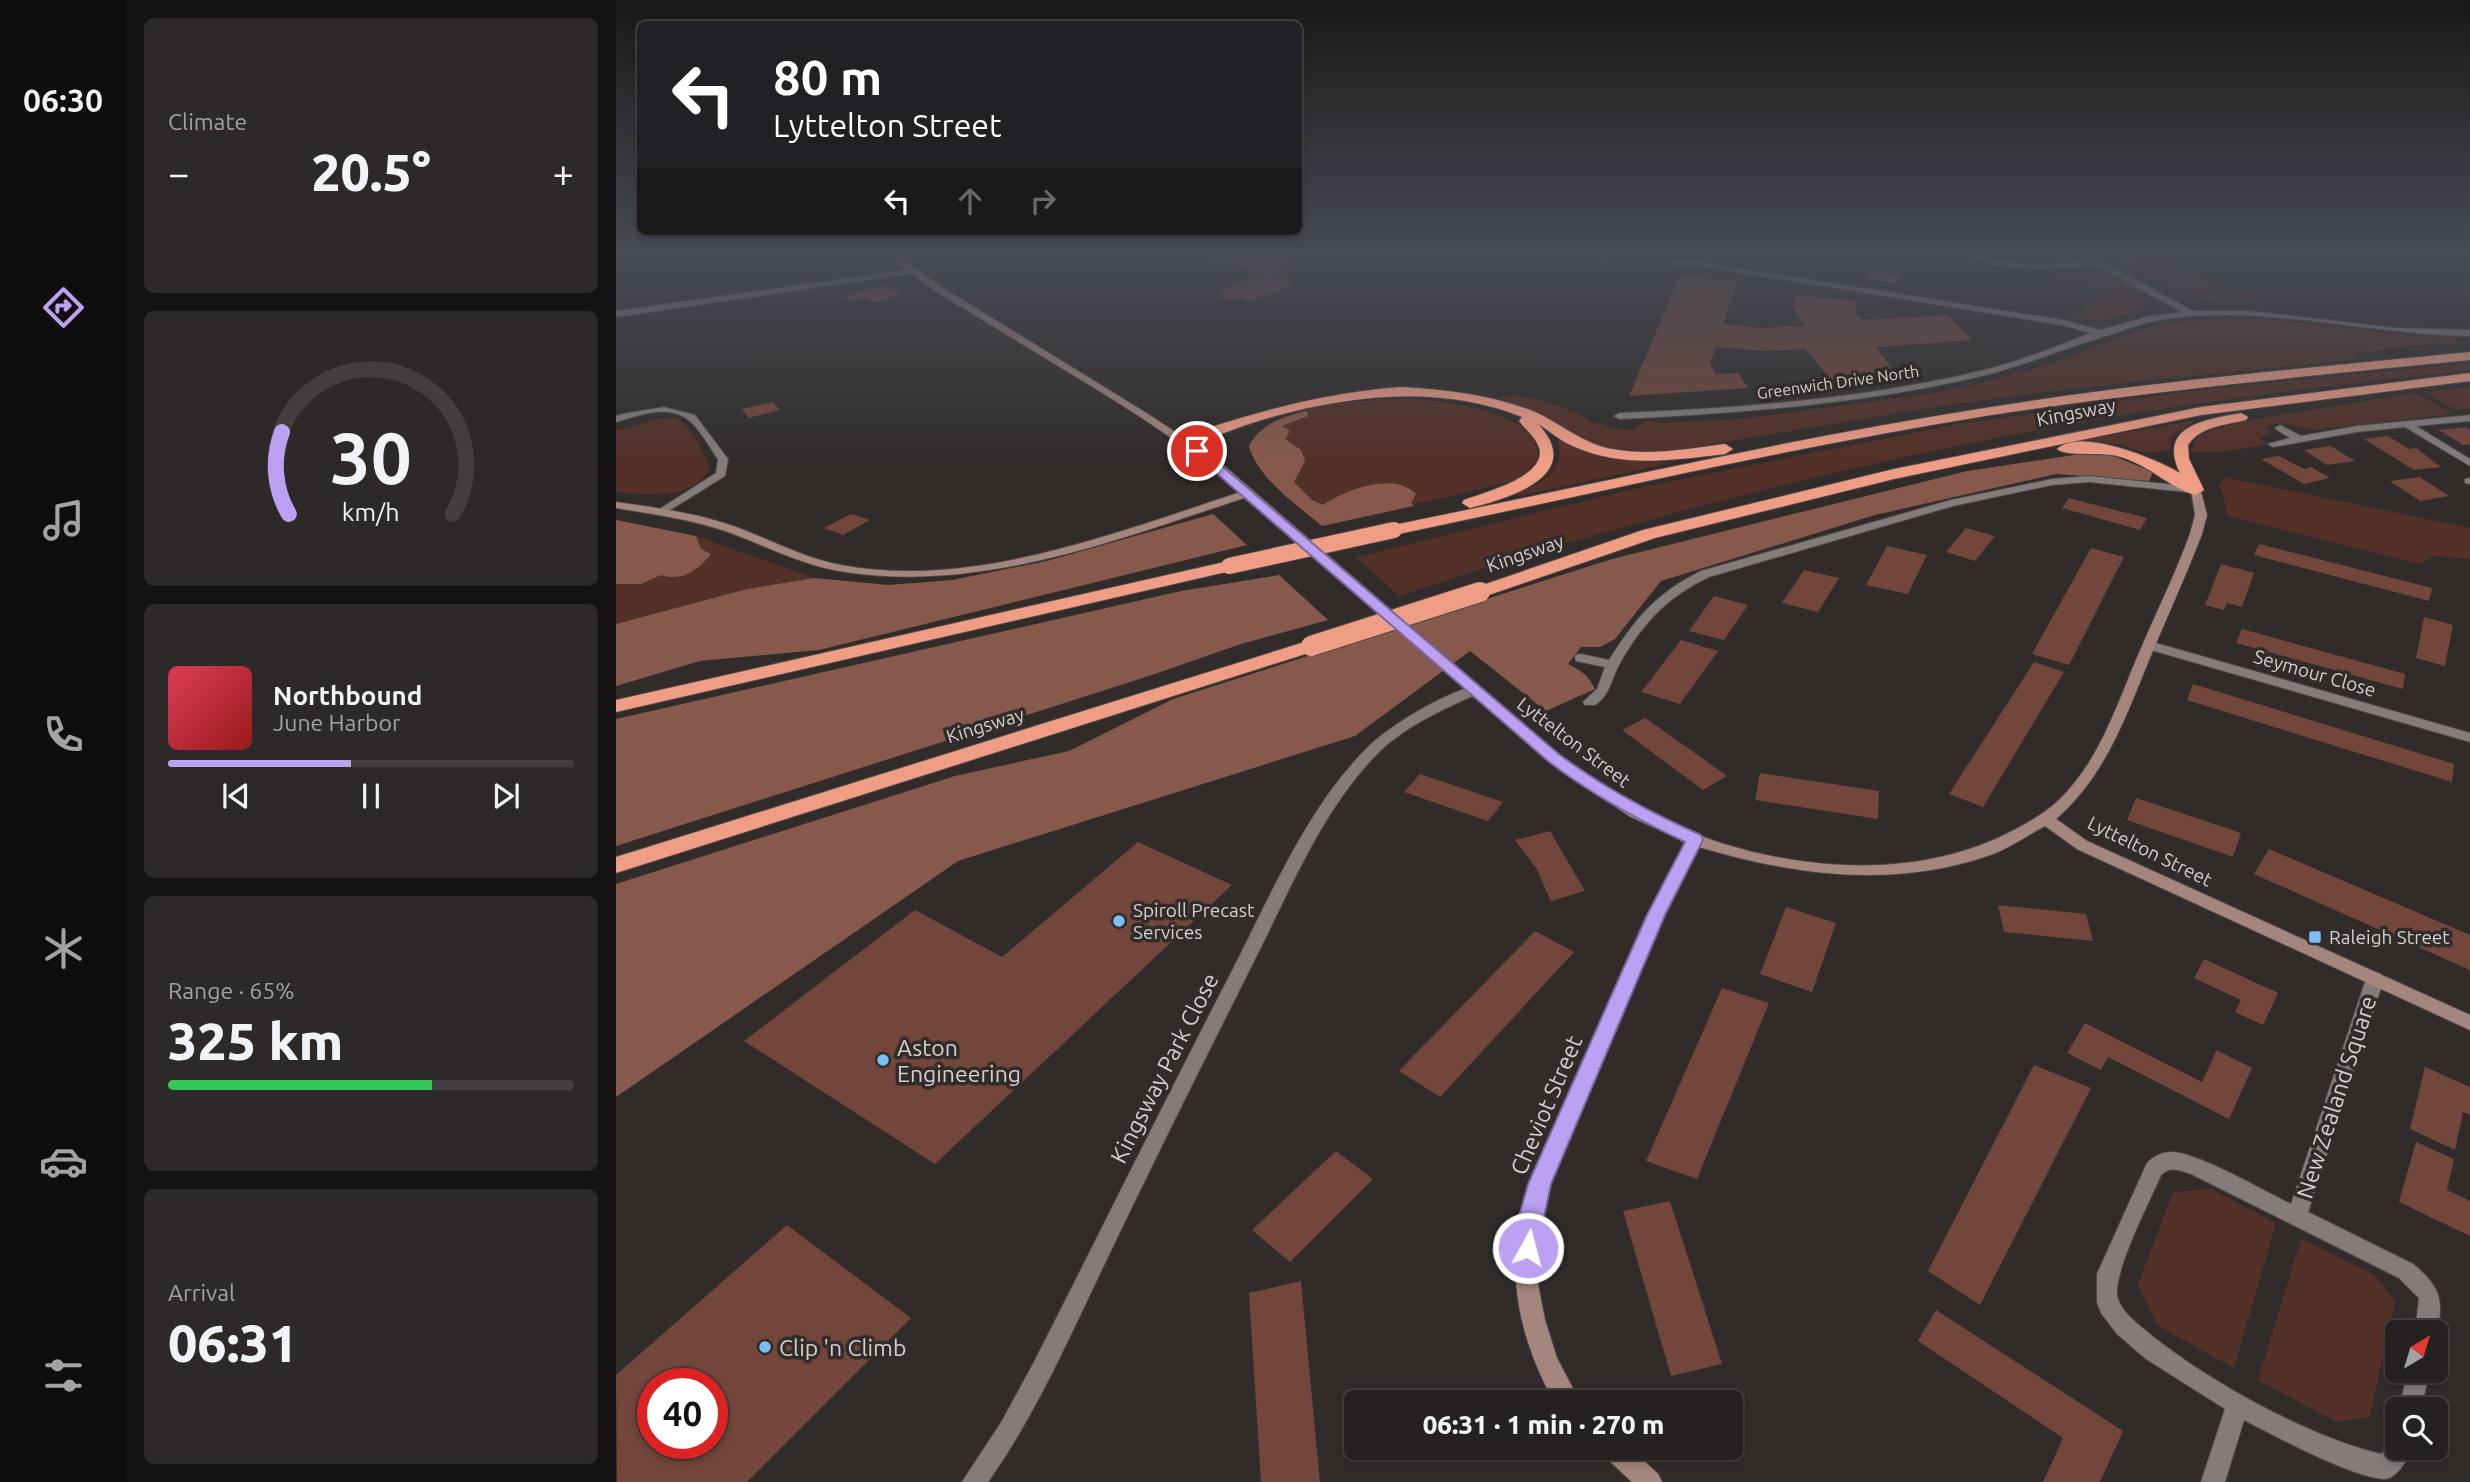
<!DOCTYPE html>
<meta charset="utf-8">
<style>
body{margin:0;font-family:Ubuntu,sans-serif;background:#2d2929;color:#f1f3f6;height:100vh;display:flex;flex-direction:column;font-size:26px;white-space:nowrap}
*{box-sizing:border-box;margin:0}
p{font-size:23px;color:#a3a3a5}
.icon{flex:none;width:38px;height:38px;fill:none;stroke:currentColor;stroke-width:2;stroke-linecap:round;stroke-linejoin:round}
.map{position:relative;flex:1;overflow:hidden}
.side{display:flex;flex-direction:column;gap:18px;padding:18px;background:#141212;width:490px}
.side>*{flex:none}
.banner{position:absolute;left:21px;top:21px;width:665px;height:214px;border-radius:10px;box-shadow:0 4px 10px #0003,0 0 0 2px #423e3e;background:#202124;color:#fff;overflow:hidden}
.needle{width:46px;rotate:38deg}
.buttons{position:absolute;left:1769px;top:1320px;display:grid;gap:14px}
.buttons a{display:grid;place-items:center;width:63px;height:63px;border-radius:10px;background:#252120;box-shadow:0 4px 10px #0003,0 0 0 2px #423e3e;font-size:35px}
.speed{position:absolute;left:21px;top:1368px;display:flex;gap:14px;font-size:35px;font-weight:700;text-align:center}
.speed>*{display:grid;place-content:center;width:91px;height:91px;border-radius:50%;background:#252120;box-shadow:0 4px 10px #0003,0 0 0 2px #423e3e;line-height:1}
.speed .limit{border:10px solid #d22;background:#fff;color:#111}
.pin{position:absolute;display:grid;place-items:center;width:60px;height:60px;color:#fff;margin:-30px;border:4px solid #fff;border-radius:50%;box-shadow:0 2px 7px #0007}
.me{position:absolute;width:77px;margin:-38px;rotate:7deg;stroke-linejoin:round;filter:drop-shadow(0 0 5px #0008)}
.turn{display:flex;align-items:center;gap:24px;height:147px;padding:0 21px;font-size:32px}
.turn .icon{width:91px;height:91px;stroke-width:2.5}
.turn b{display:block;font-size:49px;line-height:60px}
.lanes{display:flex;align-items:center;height:66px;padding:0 21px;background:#0003;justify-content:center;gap:35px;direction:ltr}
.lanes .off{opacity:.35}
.big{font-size:52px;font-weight:800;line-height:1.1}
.side .widget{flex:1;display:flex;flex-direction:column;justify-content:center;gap:10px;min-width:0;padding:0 24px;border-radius:10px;background:#2d2929}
.side .dial{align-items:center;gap:0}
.dial svg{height:182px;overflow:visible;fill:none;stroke:#423e3e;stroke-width:7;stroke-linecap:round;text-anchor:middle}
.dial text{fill:#f1f3f6;stroke:none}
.song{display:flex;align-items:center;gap:21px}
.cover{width:84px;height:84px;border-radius:10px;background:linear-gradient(135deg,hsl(350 70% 55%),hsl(0 70% 35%))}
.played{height:7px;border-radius:4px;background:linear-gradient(90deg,#bca0f2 45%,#423e3e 45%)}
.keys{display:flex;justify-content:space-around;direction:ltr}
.heat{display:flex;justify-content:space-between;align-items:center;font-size:38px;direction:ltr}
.charge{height:10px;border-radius:5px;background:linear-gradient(90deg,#34c759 65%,#423e3e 0)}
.trip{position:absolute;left:728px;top:1390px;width:399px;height:70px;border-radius:10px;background:#252120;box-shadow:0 4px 10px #0003,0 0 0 2px #423e3e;font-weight:800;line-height:70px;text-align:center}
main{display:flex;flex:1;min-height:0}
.menu{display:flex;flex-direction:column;width:126px;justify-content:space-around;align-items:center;background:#0f0d0d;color:#a3a3a5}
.menu .icon{width:49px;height:49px}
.menu .current{color:#bca0f2}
.menu b{font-size:32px;color:#f1f3f6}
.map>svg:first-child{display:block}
.green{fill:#543128}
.forest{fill:#86594c}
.building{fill:#72463a;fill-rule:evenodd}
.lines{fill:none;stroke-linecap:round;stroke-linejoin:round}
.street-casing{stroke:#4d4948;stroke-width:2}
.secondary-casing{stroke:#4d4948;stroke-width:2}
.highway-casing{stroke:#4d4948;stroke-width:2}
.street{fill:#837c7b;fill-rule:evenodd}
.secondary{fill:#a4867e;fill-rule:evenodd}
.highway{fill:#f09d86;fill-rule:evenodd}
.highway-bridge-far1-casing{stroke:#4d4948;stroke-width:18;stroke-linecap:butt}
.highway-bridge-casing{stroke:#4d4948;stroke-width:22;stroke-linecap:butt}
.highway-bridge-far1{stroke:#f09d86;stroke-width:16}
.highway-bridge{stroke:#f09d86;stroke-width:20}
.route{fill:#bca0f2;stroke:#7a689d;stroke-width:2}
.poi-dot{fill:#7cbef9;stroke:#312c2a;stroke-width:2.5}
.labels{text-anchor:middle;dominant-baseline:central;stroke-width:7;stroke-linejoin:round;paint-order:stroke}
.far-street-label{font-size:16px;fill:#d4d0cf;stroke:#312c2a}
.street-label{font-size:19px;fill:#d4d0cf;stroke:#312c2a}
.poi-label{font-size:19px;fill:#d4d0cf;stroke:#312c2a;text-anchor:start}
.near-poi-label{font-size:23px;fill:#d4d0cf;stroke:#312c2a;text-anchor:start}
.near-street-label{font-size:23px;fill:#d4d0cf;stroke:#312c2a}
</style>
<main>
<nav class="menu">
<b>06:30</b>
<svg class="icon current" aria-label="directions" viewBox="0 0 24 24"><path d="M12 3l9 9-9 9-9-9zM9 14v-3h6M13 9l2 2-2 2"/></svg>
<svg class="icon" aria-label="music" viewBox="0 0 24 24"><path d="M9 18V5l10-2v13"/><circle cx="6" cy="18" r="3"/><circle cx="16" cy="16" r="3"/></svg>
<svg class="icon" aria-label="phone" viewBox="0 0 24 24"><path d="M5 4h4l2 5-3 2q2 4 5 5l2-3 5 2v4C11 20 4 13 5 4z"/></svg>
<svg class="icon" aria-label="climate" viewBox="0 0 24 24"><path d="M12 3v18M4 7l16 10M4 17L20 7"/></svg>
<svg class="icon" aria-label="car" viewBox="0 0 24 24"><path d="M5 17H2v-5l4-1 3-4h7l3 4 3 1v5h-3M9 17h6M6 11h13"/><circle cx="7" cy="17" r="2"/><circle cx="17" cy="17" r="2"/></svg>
<svg class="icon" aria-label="filters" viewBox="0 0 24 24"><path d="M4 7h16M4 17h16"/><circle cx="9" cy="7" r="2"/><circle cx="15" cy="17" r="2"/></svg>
</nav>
<section class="side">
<div class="widget"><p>Climate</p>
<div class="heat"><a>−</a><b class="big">20.5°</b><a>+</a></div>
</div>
<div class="widget dial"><svg viewBox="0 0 100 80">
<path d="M14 69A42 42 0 1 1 86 69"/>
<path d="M14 69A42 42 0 0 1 11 33" stroke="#bca0f2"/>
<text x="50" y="56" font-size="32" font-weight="700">30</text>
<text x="50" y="72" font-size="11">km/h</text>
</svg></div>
<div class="widget">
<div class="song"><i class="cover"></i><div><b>Northbound</b><p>June Harbor</p></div></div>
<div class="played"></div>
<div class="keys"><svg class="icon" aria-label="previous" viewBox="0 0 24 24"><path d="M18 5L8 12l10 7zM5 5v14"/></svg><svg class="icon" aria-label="pause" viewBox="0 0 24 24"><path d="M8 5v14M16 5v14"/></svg><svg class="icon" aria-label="next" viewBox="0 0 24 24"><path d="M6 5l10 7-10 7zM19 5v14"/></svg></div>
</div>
<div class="widget"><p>Range · 65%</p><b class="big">325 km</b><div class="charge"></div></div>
<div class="widget"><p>Arrival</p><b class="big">06:31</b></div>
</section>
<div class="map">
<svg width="1854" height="1482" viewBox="0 0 1854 1482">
<rect width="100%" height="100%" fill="#312c2a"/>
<g class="green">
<polygon points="1486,253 1506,253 1641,297 1641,302 1598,302 1563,294"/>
<polygon points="1489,270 1528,291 1528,309 1484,322 1459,317 1486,290 1430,278"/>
<path d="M1610,318c76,0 149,18 225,19l8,6 -53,3 -49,8 1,5 -290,30 -127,17 -282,47 -55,-5 -20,-8 -41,-26 -44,-16c26,-7 62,9 87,19l2,4c15,1 30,13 45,8 4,-2 10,-7 15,-9l15,3 78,-4 182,-24 55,-11 78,-22 98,-37z"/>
<path d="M1854,363v7c-137,15 -274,31 -410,56 -223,41 -445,98 -661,170l-43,-39 291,-71 311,-62 248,-35z"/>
<polygon points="1854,387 1854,409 1840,410 1808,392"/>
<polygon points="1799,393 1836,414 1700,430 1667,423 1650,426 1654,433 1643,438 1650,445 1603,452 1574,452 1581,437 1598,429 1646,418"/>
<path d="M798,399c35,3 128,12 124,61l-20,19 -17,5 -179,42c-25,-22 -64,-47 -73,-80 24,-45 119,-46 165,-47z"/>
<path d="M59,417c17,10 27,32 35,50 -15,34 -65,28 -94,25v-61l41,-12z"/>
<polygon points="1582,420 1555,436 1554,450 1530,453 1507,445 1468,440"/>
<path d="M943,440l46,18 66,5 -153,33 -2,-3c17,-5 40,-16 43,-36 1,-6 -1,-12 0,-17z"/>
<polygon points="1608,477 1854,528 1854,559 1817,556 1804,564 1611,516 1608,497 1603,486"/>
<polygon points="0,520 80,536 198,578 131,589 0,624"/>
<polygon points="1595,1189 1660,1223 1618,1368 1541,1325 1522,1285 1557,1192"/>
<polygon points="1685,1239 1759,1275 1779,1302 1754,1416 1721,1422 1642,1380"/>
</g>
<g class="forest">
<path d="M691,411l1,5 -26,10 8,5 -5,8 16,11 4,11 -11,21 18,18 11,5c23,-15 70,-34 93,-11l-5,9 3,3 -92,20c-25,-21 -64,-47 -73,-80 12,-23 34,-29 58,-35z"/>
<path d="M1485,451l52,21 -4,9 -93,-7 -181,41 -214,66 -46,58 -15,8h-19l-13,17c13,7 20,10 27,25l-49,22 -76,-60 -115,85 -397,125 -342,236v-213l339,-108 114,-25 104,-52 439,-140 355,-88z"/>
<polygon points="597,514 631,545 203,650 84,661 0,686 0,624 131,589 198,578 272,585 336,580 431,561"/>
<path d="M0,520l80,16 5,13 10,5c-13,16 -28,28 -50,21l-20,9h-25z"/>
<polygon points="663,575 712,620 625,644 533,676 0,846 0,719 565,591"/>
</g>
<g class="building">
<polygon points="577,253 642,253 674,263 666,266 673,268 656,274 675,280 670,282 679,285 632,302 625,297 615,301 602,296 609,293 602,291 647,274"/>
<polygon points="963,253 999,253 991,259"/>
<polygon points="1256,271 1285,275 1278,284 1250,278"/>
<polygon points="1064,276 1122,281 1107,324 1147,328 1190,326 1176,307 1179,295 1241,301 1239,312 1246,320 1332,315 1356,340 1260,347 1285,380 1219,384 1189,349 1150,351 1100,347 1094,363 1100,374 1122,373 1132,388 1013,396"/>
<polygon points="269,285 285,295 258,303 249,297 235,301 227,296"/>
<polygon points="157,402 164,410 132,418 126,409"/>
<polygon points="1850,427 1854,430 1854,444 1847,445 1823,430"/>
<polygon points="1772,436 1793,449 1800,448 1825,467 1798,470 1748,439"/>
<polygon points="1715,446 1739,461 1711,465 1688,450"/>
<polygon points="1663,456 1688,469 1695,467 1714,478 1688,484 1645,459"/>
<polygon points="1804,477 1833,496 1804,501 1774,481"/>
<polygon points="1453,498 1495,509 1531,518 1524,530 1446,508"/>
<polygon points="235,514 254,520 227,535 208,528"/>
<polygon points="1350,528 1379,536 1359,561 1330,552"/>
<polygon points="1643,544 1816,588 1813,601 1638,555"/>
<polygon points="1271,546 1311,555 1292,594 1250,585"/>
<polygon points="1475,548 1508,557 1453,665 1416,654"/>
<polygon points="1605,564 1638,573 1626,607 1611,603 1608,610 1589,605"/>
<polygon points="1188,570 1223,578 1202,612 1166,603"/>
<polygon points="1098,596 1132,605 1108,640 1073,631"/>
<polygon points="1808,617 1837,625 1829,666 1800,658"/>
<polygon points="1626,629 1789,674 1787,689 1620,643"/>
<polygon points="1065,640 1102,651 1064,704 1025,692"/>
<polygon points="1418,662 1448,672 1367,807 1333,794"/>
<polygon points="1577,684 1838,764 1836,782 1571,700"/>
<polygon points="1029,718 1069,746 1111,776 1087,790 1006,730"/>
<polygon points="1144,773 1263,791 1262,819 1139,800"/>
<polygon points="804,774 887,802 872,821 788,792"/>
<polygon points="1520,798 1625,833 1617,857 1511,820"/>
<polygon points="934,831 969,891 935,901 920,868 899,840"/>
<polygon points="522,842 616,885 319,1164 128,1041 299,910 386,957"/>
<polygon points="1653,849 1854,935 1854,970 1638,874"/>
<polygon points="1382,905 1470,914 1477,941 1388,932"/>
<polygon points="1170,907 1220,923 1196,992 1144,974"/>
<polygon points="919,931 958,952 824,1097 783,1071"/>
<polygon points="1588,959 1662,993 1647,1025 1619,1012 1625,1000 1578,978"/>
<polygon points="1106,988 1153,1003 1081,1179 1030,1161"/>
<polygon points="1469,1023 1586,1082 1601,1050 1636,1068 1613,1119 1492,1057 1485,1070 1451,1053"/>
<polygon points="1418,1065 1475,1088 1364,1305 1312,1271"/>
<polygon points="1809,1067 1854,1087 1854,1115 1847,1112 1839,1150 1794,1129"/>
<polygon points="1800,1142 1838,1159 1831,1190 1854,1201 1854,1236 1783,1202"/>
<polygon points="720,1151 757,1179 674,1262 636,1230"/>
<polygon points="1054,1201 1106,1364 1055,1376 1007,1211"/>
<path d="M171,1225l124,93 -164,164h-130l-1,-107zM37,1384h59v60h-59z"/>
<polygon points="685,1281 704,1482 645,1482 633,1293"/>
<polygon points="1320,1310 1507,1431 1484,1482 1427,1482 1447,1438 1302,1341"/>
</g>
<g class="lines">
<g class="street-casing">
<g id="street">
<path d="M1338,253c19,0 36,7 55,10 27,3 53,1 80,-2l-12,-8h9l107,58h56l147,17 74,2v6c-99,-1 -198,-30 -296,-18 -25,2 -49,12 -71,19 -40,12 -80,29 -121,39 -119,28 -241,37 -363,43l-5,-3 5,-3c121,-5 243,-14 361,-42 38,-9 74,-24 111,-38l-29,-8 -363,-59h-25v-4h25l364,58 37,10 50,-14 32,-4 -87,-47 -35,4h-34l-33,-4z"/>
<polygon points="295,269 298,269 298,273 0,317 0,311"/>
<path d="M48,407l31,8 33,44 -3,17 -63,39 -4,-1v-4l58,-37 2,-14c-8,-11 -20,-33 -31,-40 -20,-15 -50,-3 -71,3v-6l6,-2z"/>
<polygon points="1854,415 1854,421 1800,426 1854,459 1854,466 1789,427 1741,432 1657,447 1652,444 1674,438 1661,430 1659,428 1664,425 1685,436 1741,426"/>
<path d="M1473,476l107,11 5,3 -5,3 -107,-11 -37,3 -99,21 -244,71c-41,19 -67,47 -89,86 -9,16 -9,31 -25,42h-10l-2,-3 14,-13 8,-22 -29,-6 -1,-3 1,-3 5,-1 28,6c26,-41 47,-67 92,-89l250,-71 101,-21z"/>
<polygon points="1854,478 1854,484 1849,483 1849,479"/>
<polygon points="1533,641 1854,733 1854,742 1528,648 1527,645"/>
<path d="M858,686l5,1 2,3 -2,3c-35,16 -72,32 -100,59 -56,56 -87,134 -122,203 -51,102 -103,205 -152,308 -36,75 -69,151 -117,219h-26l40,-61 31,-57c67,-131 131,-262 199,-393 39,-76 75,-164 137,-225 23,-22 74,-52 105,-60z"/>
<path d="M1759,972l6,2 3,5 -76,233 105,52c27,22 32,37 23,70v-2h-21l4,-34 -20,-20 -208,-104c-11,-3 -20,-9 -30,1 -10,24 -51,102 -43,124 4,13 19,24 28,32 60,49 160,105 235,123l12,-15 5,-2v10h15c-5,11 -15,31 -28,32 -30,0 -112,-44 -141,-59l-19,62h-24l24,-73 -79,-50 -29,-25 -16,-21 -4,-11v-28l50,-111c7,-7 14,-11 24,-11 24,-1 95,40 120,52l75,-225 3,-5z"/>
<polygon points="1792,1370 1814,1370 1805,1409 1783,1409"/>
</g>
</g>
<g class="secondary-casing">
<g id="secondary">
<path d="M269,253h9l46,33 208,128 67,44 345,298c34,25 69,50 108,67 106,47 243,63 348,6 16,-9 31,-17 44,-30 42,-41 59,-101 82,-153 16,-37 34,-74 48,-112l5,-19 -4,-25 1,-2h8l7,27 -5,19c-15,39 -32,76 -48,114 -26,62 -46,126 -98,171l31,22 383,174v15l-393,-181 -32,-23c-17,9 -34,21 -52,28 -97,35 -197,22 -294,-7l-35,68 -115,269 -11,64v36l7,36 12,38 23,44h-25c-24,-39 -42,-96 -39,-143 4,-68 37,-128 64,-190 34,-77 67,-153 106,-227l-57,-26 -79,-54 -303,-265c-128,42 -265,96 -402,75 -43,-6 -80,-27 -120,-41 -36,-12 -72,-17 -109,-23v-6c41,6 81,11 120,25 35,13 68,31 105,38 132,25 276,-33 400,-73 -75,-66 -165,-114 -250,-167 -36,-22 -74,-44 -106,-72z"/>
<polygon points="983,1447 1013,1447 1042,1474 1046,1482 1016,1482 987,1455"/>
</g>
</g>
<g class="highway-casing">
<g id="highway">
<path d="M1854,352v8c-162,16 -324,31 -485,56 -198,32 -394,78 -591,119l-8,-5 8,-5c197,-40 393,-86 591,-117 161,-26 323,-40 485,-56z"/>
<polygon points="1854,373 1854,381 1585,415 1278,479 1039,538 870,596 858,596 855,592 858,588 1027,530 1278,469 1585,407"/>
<path d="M787,387c45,3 90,8 132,25 27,12 48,32 77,37 37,7 76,0 113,-5l8,5 -8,5c-51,6 -102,14 -150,-7 -14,-5 -25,-16 -37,-23 48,51 -28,74 -68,84l-8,-5 2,-3c19,-7 77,-22 76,-48 -1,-12 -14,-22 -21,-31l3,-4c-83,-33 -173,-22 -257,2 -28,8 -54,20 -82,27l-8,-5 3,-3c74,-25 147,-46 225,-51z"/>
<path d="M1625,413l7,4 -2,3c-19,5 -46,6 -58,25l1,14 15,31 -8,5c-25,-6 -49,-32 -79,-39 -15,-4 -51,1 -60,-7 24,-22 99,10 123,24 -23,-48 26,-53 61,-60z"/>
<polygon points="613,561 622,566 619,570 0,712 0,700"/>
<polygon points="695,640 705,646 702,650 0,873 0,857"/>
</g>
</g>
<use href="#street" class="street"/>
<use href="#secondary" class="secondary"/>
<use href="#highway" class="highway"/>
<g class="highway-bridge-far1-casing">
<polyline id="highway-bridge-far1" points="613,566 778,530"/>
</g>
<g class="highway-bridge-casing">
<polyline id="highway-bridge" points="695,646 864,592"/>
</g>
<use href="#highway-bridge-far1" class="highway-bridge-far1"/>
<use href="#highway-bridge" class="highway-bridge"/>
</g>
<linearGradient id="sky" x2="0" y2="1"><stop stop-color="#1b1817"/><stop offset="0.55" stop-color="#484b55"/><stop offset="1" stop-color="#484b55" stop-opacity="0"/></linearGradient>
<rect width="1854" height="461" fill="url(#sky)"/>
<path class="route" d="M577,448h8l359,307c45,33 91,58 141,80l2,5 -38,75 -114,269 -15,71 -8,4 -8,-4c-10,-20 3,-50 8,-71l119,-269 38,-73c-49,-23 -93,-47 -136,-80l-356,-309z"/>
<g class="poi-dot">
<circle cx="503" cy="921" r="7"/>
<rect x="1692" y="930" width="14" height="14" rx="3.5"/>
<circle cx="267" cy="1060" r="7"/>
<circle cx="149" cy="1347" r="7"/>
</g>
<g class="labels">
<g class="far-street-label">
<text transform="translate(1222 382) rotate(-8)">Greenwich Drive North</text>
</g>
<g class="street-label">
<text transform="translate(1460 412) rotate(-11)">Kingsway</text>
<text transform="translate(909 553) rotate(-19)">Kingsway</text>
<text transform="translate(1699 673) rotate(16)">Seymour Close</text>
<text transform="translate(369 725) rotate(-17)">Kingsway</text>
<text transform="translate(958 742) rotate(37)">Lyttelton Street</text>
<text transform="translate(1534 851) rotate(26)">Lyttelton Street</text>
</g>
<g class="poi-label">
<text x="517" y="910">Spiroll Precast<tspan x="517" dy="22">Services</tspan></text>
<text x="1713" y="937">Raleigh Street</text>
</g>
<g class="near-poi-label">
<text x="281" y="1047">Aston<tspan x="281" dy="26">Engineering</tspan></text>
<text x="163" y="1347">Clip 'n Climb</text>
</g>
<g class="near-street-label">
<text transform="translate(548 1068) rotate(-63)">Kingsway Park Close</text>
<text transform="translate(1720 1097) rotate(-72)">New Zealand Square</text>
<text transform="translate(930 1105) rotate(-67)">Cheviot Street</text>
</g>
</g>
</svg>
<div class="buttons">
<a><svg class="needle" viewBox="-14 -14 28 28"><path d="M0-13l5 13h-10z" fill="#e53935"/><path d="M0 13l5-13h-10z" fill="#a3a3a5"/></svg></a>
<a><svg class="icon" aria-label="search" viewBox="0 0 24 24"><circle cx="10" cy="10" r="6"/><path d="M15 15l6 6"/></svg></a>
</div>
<div class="speed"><div class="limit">40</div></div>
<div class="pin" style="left:581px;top:451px;background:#d93025"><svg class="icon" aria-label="arrive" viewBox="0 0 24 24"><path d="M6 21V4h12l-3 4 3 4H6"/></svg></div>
<svg class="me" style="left:912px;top:1248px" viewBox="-20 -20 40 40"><circle r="17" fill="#bca0f2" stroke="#fff" stroke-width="3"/><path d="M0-11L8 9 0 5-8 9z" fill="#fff"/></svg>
<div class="trip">06:31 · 1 min · 270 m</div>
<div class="banner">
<div class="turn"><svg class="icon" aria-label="left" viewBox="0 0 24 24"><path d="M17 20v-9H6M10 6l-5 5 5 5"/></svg><div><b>80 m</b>Lyttelton Street</div></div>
<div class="lanes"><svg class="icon" aria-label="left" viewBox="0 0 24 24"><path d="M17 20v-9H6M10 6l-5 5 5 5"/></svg><svg class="icon off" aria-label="ahead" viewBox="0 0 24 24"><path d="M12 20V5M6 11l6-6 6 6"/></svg><svg class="icon off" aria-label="right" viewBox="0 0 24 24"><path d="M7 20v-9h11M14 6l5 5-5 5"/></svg></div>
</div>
</div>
</main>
